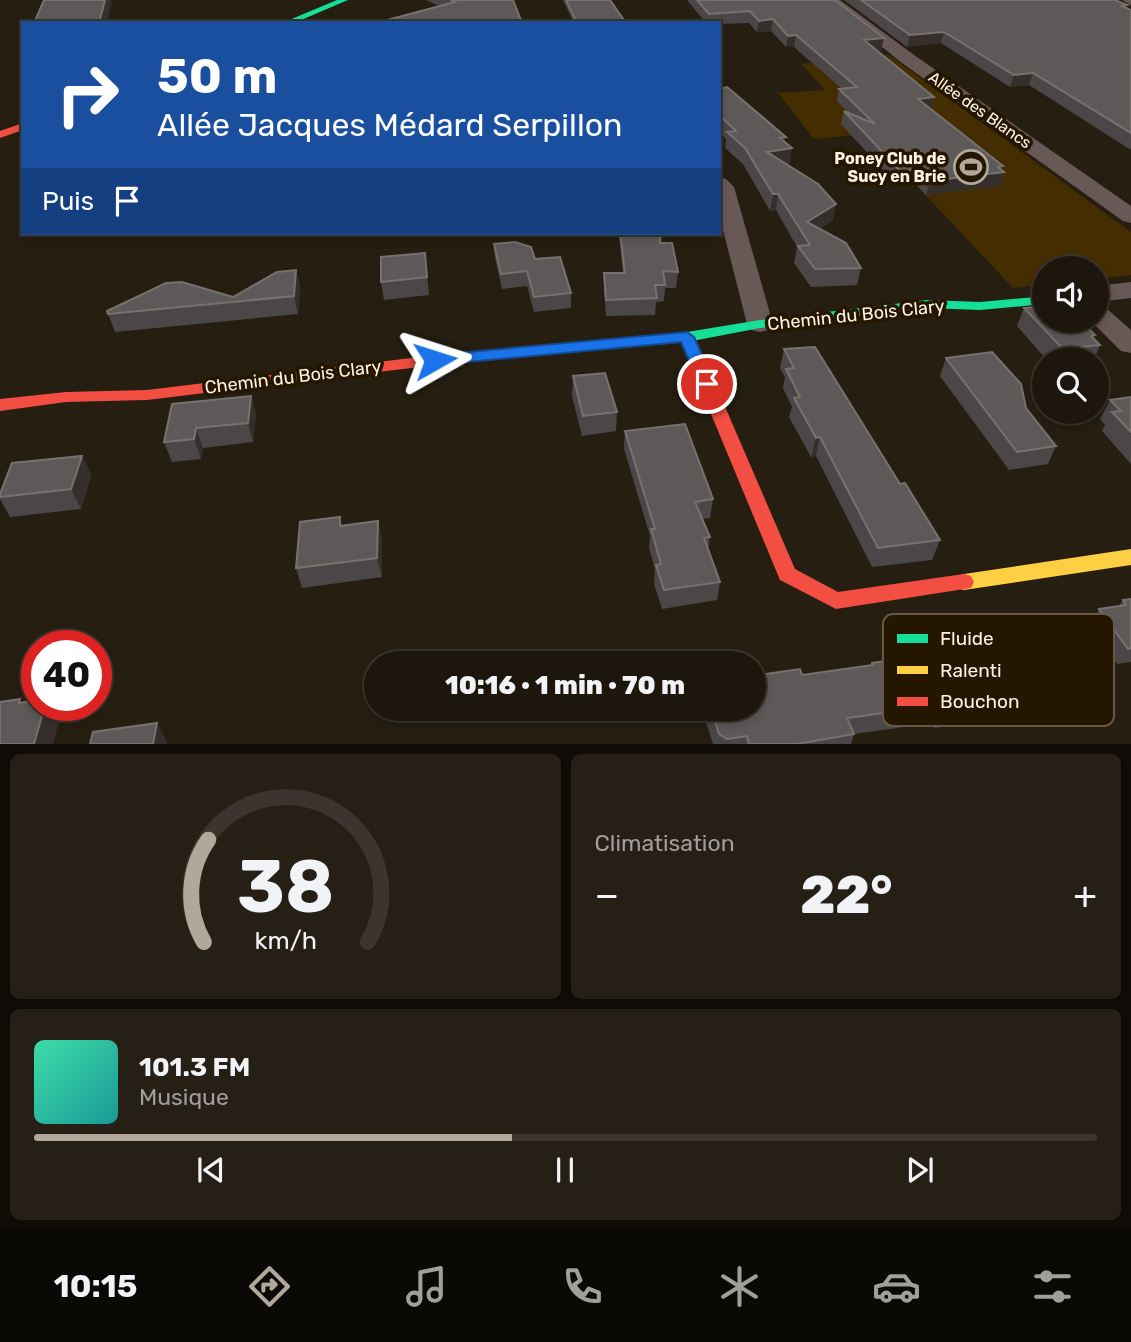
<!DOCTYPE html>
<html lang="fr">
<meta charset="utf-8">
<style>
body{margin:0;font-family:Rubik,sans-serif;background:#251f16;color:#f1f3f6;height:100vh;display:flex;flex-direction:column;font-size:26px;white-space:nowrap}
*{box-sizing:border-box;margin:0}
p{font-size:23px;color:#a09f9d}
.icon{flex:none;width:38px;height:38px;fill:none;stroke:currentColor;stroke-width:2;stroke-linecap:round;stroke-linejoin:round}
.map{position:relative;height:744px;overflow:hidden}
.panel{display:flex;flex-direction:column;gap:10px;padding:10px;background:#0f0c07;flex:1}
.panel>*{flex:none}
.hud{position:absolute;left:21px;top:21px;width:700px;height:214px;border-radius:0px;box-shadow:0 4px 10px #0003,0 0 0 2px #3a352e;background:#1a4fa0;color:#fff;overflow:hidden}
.fabs{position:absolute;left:1032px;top:256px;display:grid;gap:14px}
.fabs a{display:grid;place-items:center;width:77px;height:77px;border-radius:50%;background:#1c160d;box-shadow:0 4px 10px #0003,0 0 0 2px #3a352e;font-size:35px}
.speed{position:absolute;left:21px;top:630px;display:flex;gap:14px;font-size:35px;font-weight:700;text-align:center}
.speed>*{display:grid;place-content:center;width:91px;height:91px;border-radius:50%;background:#1c160d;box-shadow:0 4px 10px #0003,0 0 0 2px #3a352e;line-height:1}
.speed .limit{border:10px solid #d22;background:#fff;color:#111}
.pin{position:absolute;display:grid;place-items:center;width:60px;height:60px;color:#fff;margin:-30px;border:4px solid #fff;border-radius:50%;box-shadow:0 2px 7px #0007}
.me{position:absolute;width:77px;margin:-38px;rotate:84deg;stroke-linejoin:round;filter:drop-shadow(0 0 5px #0008)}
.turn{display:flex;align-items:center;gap:24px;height:147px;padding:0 21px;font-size:32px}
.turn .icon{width:91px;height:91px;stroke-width:2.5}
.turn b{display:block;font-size:49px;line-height:60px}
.then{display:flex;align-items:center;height:66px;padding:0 21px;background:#0003;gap:14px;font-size:26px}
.big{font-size:52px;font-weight:800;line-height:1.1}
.panel .widget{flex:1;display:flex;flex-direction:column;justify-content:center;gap:10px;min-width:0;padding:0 24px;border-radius:10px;background:#251f16}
.panel .dial{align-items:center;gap:0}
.dial svg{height:182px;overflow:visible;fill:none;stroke:#3a352e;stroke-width:7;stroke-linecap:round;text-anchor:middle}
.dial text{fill:#f1f3f6;stroke:none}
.song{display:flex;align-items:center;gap:21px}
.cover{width:84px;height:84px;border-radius:10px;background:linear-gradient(135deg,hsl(160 70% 55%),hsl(180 70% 35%))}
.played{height:7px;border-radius:4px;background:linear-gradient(90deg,#b2a89a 45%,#3a352e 45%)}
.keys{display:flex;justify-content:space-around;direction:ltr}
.heat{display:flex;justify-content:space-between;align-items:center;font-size:38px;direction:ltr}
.panel .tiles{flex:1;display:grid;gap:10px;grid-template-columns:1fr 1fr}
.widget:last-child{grid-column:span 2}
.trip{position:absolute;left:364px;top:651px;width:402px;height:70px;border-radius:35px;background:#1c160d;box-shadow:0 4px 10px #0003,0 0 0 2px #3a352e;font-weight:800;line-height:70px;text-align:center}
.tabs{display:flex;height:112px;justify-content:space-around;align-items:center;background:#0b0905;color:#a09f9d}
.tabs .icon{width:49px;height:49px}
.tabs .on{color:#b2a89a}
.tabs b{font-size:32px;color:#f1f3f6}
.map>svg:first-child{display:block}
.green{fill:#452d02}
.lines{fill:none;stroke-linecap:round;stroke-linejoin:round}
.street{fill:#695956;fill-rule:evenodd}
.fast{fill:#16e098;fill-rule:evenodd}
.slow{fill:#ffcf43;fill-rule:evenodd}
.jam{fill:#f24e42;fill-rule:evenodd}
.wall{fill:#4b4749}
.shaded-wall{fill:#342f2b}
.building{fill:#5e5959;stroke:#77716f;stroke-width:2}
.route{fill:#1a73e8;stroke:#114b97;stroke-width:2}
.labels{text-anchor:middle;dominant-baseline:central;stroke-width:7;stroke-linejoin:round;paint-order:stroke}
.far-street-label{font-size:16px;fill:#fdf2e4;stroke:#251601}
.far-poi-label{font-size:16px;font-weight:bold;fill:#fdf2e4;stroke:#251601;text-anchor:end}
.street-label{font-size:18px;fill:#fdf2e4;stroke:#251601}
.key{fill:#251601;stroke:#665845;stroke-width:2}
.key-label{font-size:19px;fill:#fdf2e4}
</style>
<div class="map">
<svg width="1131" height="744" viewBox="0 0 1131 744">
<rect width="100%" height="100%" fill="#261e11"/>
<polygon class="green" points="889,55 1131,232 1131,275 1097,279 1097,268 1045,268 1045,284 1013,288 868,134 814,139 778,93 825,90 801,64"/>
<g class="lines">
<g class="street">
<polygon points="824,0 840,0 914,55 1131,206 1131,223 1123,221 902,63"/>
<polygon points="1122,0 1131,0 1131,5"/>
<polygon points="719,177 726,179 734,187 773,324 769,330 760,332 751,330 747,324 719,214"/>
<polygon points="1131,282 1131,298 1097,302 1097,286"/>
<polygon points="1097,305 1106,308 1131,330 1131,353 1121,351 1090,320 1097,320"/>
</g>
<g class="fast">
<polygon points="337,0 348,0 294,23 282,23"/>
<polygon points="1045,296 1045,304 980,310 927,308 760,328 687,342 601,350 593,345 601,340 687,332 760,320 927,300 980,302"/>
</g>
<polygon class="slow" points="1131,549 1131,565 964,590 957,588 954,582 957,576 964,574"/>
<g class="jam">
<polygon points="23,123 23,130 0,138 0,131"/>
<polygon points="687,332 695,337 795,569 838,592 964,574 971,576 974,582 971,588 836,609 780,580 679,337"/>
<polygon points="601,340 606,342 609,345 606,348 461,362 147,400 66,402 0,411 0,399 66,392 147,390 461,352"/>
</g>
</g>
<g class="wall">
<polygon points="426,0 513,0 439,6"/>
<polygon points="563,0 610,0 626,23 574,23"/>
<polygon points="687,0 835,0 884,38 881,50 876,50 931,109 1004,172 999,186 926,195 915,183 896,184 841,124 844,111 848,112 837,101 839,89 841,88 794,47 786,47 771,31 757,32 749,23 719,24 719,23 706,23"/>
<polygon points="844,0 1115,0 1131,10 1131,150 1029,85 1010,87 941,43 907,47"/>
<polygon points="719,89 785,141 790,163 786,164 836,204 832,221 820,229 861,268 857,285 811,287 794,263 797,247 776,210 770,211 743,164 725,148 726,139 719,132"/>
<polygon points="619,233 661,233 660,243 678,272 676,288 665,288 664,301 656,302 655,315 606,316 604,289 604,273 623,273"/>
<polygon points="494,244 535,259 571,293 571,308 534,312 527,286 502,289 495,258"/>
<polygon points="425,253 429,295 384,300 381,282"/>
<polygon points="296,270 300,287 298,314 115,332 107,311 233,297"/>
<polygon points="1024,308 1095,335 1093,338 1100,345 1094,359 1046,359 1017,326"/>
<polygon points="784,349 900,484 940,540 932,560 872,567 816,456 811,457 789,417 792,407 783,388 785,377 780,368"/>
<polygon points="946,358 1026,408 1056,446 1048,464 1009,470 940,376"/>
<polygon points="573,376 617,412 616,431 582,436 572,396"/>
<polygon points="251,396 256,415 253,442 203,448 201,459 172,462 164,442"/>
<polygon points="1131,397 1131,464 1102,431 1105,425 1100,419 1110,400"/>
<polygon points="625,431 713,499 710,518 702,519 710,537 708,550 720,582 717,600 662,609 654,584 655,569 649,548 650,536 624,449"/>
<polygon points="82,456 91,475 81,509 10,517 0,499 0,494"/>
<polygon points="340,517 342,526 378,521 382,541 382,577 302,588 296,568"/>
<polygon points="1131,599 1131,662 1117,664 1090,624 1099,609 1119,606 1123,600"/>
<polygon points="913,651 1027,697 1016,716 935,728 933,723 854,734 851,744 713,744 703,713 704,709 754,709 756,682 758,675 802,675 871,665 872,663 911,657"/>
</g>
<g class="shaded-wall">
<polygon points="105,0 111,0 112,2 107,23 99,23"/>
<polygon points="773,19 771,31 757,32 759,21"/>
<polygon points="944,32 941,43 907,47 910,35"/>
<polygon points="796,35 794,47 786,47 788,36"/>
<polygon points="884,38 881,50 862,52 864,40"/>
<polygon points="1033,73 1029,85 1010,87 1014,75"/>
<polygon points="934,97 931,110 918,99"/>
<polygon points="786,137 784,149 792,148 790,163 764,168 767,152 780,138"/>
<polygon points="1003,166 1001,172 1004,172 999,186 926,195 930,181"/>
<polygon points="773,194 778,194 776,210 770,211"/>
<polygon points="836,204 832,221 805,238 807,222"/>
<polygon points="296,270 300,287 298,314 294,296"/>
<polygon points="251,396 256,415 253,442 248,423"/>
<polygon points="196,428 203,448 201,459 194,439"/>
<polygon points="820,437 816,456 811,457 816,438"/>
<polygon points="82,456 91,475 81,509 71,489"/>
<polygon points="378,521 382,541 382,577 377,558"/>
<polygon points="45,705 51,705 60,718 53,744 34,744"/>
<polygon points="157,723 167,742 167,744 153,744"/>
</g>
<g class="building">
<polygon points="44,0 105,0 99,23 34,23"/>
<polygon points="451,0 513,0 522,23 376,23 455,2"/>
<polygon points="566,0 610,0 626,23 577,23"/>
<polygon points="697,0 835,0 884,38 864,40 934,97 918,99 1003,166 998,167 1004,172 930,181 918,169 900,171 844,111 875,124 839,89 857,87 796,35 788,36 773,19 759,21 750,11 709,14"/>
<polygon points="861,0 1115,0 1127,5 1122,6 1131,10 1131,133 1033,73 1014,75 944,32 910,35"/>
<polygon points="727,87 786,137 780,138 792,148 767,152 818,184 836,204 807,222 846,243 861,268 815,269 798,246 810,245 778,194 773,194 745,148 727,132 736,131 719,115 719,89"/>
<polygon points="620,233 661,233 660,243 672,243 678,272 663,271 665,285 655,285 657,298 606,300 604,273 625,273"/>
<polygon points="515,242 531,247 535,259 560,257 571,293 534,297 527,271 501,274 494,244"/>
<polygon points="425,253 427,277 381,282 381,257"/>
<polygon points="296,270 294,296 108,314 107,311 166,283 182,282 233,297 277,272"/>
<polygon points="1045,306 1045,320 1080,320 1095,335 1091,336 1100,345 1063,349 1024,308"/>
<polygon points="815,347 900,484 905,483 940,540 878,548 820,437 816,438 794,398 800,397 786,369 794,368 784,349"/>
<polygon points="992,352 1021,384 1026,408 1056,446 1017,452 946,358"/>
<polygon points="605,373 617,412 583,416 573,376"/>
<polygon points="251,396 248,423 196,428 194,439 164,442 172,404"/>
<polygon points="1131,397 1131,432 1112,412 1121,411 1110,400"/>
<polygon points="685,424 713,499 695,502 710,537 704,538 720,582 664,590 656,565 661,564 651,529 655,529 625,431"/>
<polygon points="82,456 71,489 0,497 0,494 12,463"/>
<polygon points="340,517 340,526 378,521 377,558 296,568 300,522"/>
<polygon points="1131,599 1131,648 1128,649 1099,609 1126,605 1123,600"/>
<polygon points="990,639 1027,697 944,710 942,705 847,718 854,734 797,744 749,744 747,736 727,739 719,734 711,709 754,709 754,682 760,681 758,675 800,669 802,675 873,665 872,663 916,656 913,651"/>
<polygon points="20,699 19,703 37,700 37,705 45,705 34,744 0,744 0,702"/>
<polygon points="157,723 153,744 90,744 93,732"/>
</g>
<polygon class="route" points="687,332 694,337 715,384 713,388 701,388 681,342 435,365 427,360 435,355"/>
<defs>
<g id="stadium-ring" transform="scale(1.75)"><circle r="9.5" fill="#251601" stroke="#b2a89a" stroke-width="1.5"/><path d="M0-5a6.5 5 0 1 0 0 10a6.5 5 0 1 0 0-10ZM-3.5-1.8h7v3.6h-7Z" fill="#b2a89a"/></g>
</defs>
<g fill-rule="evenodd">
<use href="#stadium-ring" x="971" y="167"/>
</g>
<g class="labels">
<g class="far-street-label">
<text transform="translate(980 110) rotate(35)">Allée des Blancs</text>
</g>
<g class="far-poi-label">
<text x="946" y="158">Poney Club de<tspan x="946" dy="18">Sucy en Brie</tspan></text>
</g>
<g class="street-label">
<text transform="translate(856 315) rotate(-6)">Chemin du Bois Clary</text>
<text transform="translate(293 377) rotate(-7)">Chemin du Bois Clary</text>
</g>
</g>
<rect x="883" y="614" width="231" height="112" rx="10" class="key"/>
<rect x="897" y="634" width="31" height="9" fill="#16e098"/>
<rect x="897" y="666" width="31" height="8" fill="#ffcf43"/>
<rect x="897" y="697" width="31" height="9" fill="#f24e42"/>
<g class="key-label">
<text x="940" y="645">Fluide</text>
<text x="940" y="677">Ralenti</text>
<text x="940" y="708">Bouchon</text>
</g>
</svg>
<div class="fabs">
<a><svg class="icon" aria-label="sound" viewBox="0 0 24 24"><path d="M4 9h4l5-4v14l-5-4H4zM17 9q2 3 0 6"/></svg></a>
<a><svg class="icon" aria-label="search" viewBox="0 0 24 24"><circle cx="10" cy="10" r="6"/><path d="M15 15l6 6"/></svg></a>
</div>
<div class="speed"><div class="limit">40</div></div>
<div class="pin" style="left:707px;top:384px;background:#d93025"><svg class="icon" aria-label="arrive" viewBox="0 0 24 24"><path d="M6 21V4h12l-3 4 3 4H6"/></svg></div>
<svg class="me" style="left:435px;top:360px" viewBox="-20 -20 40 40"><path d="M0-17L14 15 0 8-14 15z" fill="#1a73e8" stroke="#fff" stroke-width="4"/></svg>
<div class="trip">10:16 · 1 min · 70 m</div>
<div class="hud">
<div class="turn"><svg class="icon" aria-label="right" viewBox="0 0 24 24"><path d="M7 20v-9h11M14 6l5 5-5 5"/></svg><div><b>50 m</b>Allée Jacques Médard Serpillon</div></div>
<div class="then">Puis<svg class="icon" aria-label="arrive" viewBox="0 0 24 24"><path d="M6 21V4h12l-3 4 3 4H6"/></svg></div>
</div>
</div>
<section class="panel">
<div class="tiles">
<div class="widget dial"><svg viewBox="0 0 100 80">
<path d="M14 69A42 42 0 1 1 86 69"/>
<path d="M14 69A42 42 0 0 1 16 24" stroke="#b2a89a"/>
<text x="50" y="56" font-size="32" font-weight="700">38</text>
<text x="50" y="72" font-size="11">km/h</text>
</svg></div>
<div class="widget"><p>Climatisation</p>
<div class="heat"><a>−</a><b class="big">22°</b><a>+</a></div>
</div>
<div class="widget">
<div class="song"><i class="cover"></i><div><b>101.3 FM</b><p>Musique</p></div></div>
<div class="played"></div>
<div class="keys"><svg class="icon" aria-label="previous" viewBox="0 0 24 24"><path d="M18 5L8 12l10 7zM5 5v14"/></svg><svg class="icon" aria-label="pause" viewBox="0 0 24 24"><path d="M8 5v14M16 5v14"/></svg><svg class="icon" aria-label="next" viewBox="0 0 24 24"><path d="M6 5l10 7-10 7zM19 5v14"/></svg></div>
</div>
</div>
</section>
<nav class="tabs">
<b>10:15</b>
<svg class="icon on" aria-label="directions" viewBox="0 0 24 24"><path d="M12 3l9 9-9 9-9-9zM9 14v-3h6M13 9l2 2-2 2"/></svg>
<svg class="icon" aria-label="music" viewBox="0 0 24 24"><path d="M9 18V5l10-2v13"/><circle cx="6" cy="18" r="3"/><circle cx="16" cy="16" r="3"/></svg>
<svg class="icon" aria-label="phone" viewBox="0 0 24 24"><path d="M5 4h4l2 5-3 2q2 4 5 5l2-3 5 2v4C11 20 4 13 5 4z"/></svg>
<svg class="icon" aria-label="climate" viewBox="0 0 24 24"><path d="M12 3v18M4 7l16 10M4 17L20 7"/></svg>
<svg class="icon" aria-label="car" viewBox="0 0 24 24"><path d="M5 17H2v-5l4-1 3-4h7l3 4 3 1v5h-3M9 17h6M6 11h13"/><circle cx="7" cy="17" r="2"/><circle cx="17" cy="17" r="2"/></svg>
<svg class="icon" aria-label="filters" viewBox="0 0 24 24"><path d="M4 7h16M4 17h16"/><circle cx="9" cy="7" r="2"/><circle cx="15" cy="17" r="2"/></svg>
</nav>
